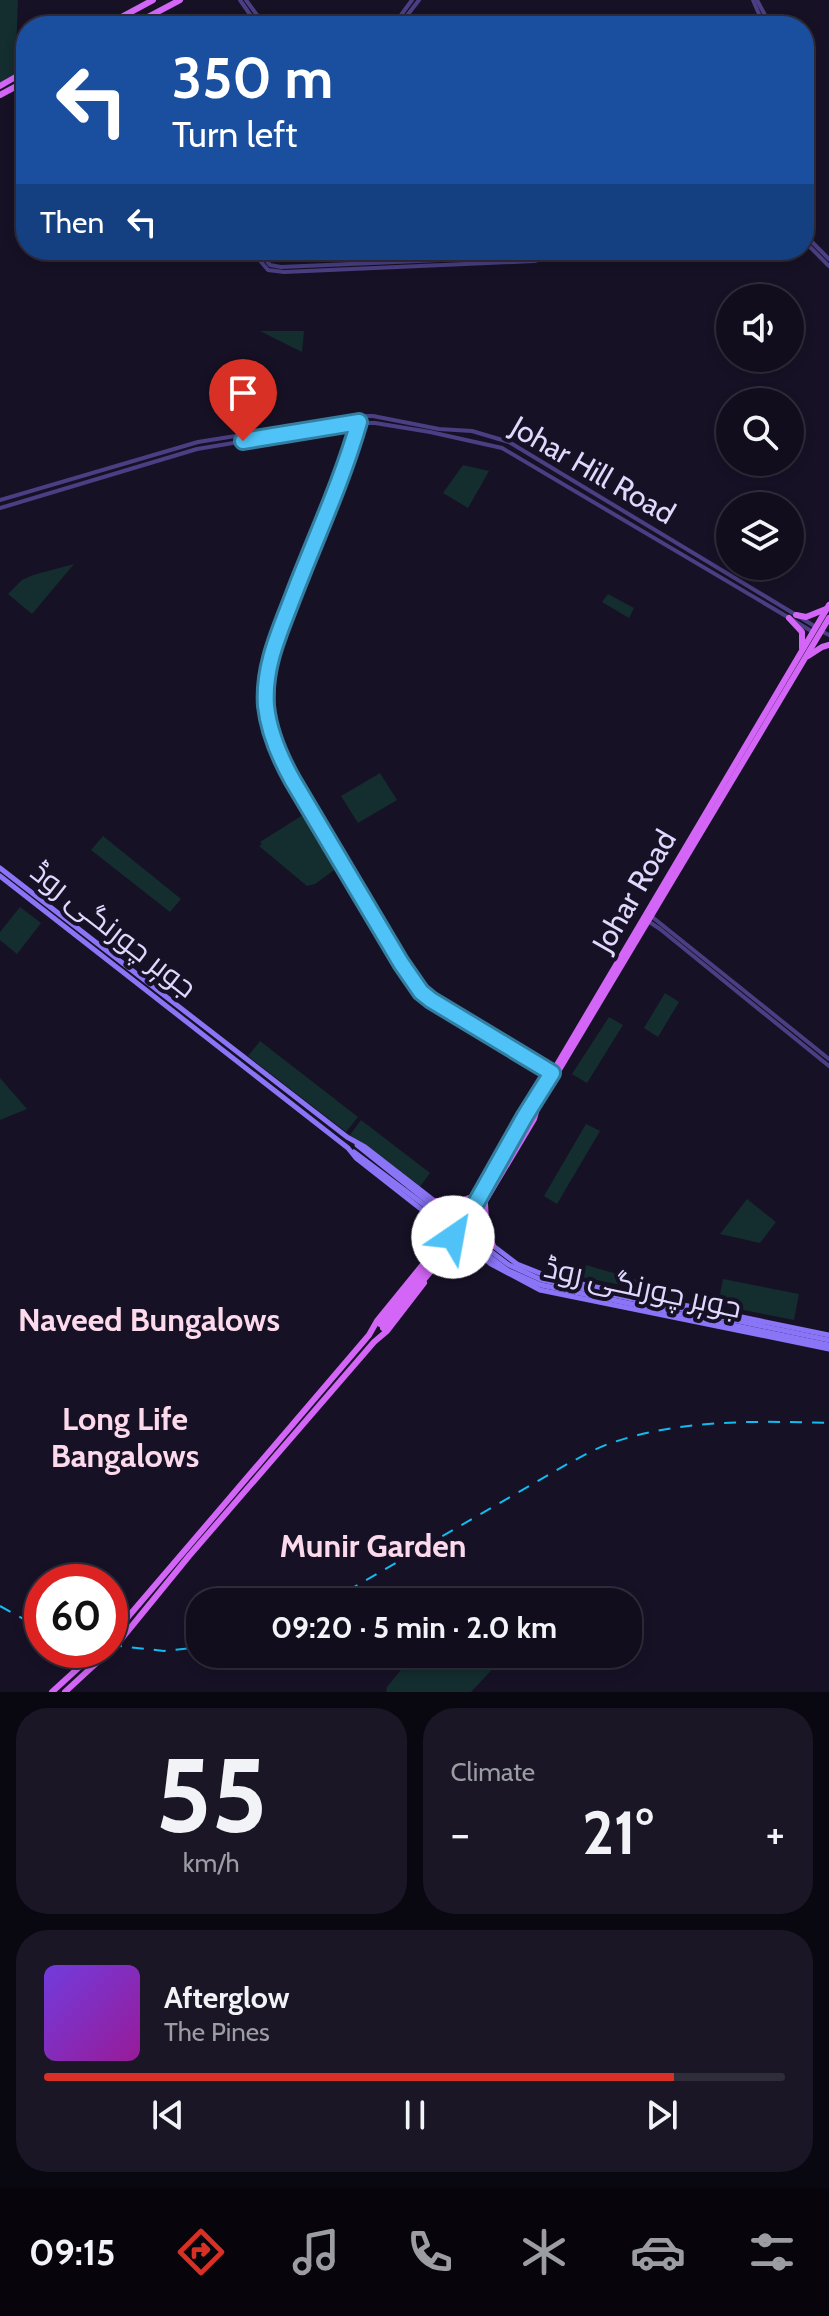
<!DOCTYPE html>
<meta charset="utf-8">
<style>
body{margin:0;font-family:Cabin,Cairo,sans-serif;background:#1a1625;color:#f1f3f6;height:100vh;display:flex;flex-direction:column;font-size:30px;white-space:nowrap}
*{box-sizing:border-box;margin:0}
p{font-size:26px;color:#9c9ca3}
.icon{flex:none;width:44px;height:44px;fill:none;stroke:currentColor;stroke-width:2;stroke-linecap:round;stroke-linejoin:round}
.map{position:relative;height:1692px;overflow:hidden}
.sheet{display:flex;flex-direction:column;gap:16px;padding:16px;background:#09070f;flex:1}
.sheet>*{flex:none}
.guide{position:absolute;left:16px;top:16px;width:798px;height:244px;border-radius:32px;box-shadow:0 4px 12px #0003,0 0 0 2px #302d3b;background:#1a4fa0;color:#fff;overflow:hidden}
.buttons{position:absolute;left:716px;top:284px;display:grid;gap:16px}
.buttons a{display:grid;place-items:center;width:88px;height:88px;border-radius:50%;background:#110d1c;box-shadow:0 4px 12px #0003,0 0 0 2px #302d3b;font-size:40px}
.speed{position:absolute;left:24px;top:1564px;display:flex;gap:16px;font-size:40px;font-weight:700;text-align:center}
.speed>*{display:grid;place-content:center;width:104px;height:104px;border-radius:50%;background:#110d1c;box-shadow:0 4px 12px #0003,0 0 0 2px #302d3b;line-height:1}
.speed .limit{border:12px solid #d22;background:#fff;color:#111}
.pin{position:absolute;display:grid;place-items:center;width:68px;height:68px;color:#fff;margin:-82px -34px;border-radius:50% 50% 50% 0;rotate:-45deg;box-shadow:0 0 8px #0007}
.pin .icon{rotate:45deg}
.me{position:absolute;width:88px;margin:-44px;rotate:33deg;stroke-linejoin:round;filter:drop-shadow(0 0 6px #0008)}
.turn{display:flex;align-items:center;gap:28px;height:168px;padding:0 24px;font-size:36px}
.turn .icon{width:104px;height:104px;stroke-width:2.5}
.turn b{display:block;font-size:56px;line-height:68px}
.then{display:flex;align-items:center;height:76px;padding:0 24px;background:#0003;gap:16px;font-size:30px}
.big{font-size:60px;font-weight:700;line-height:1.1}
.sheet .tile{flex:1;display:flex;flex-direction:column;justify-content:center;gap:12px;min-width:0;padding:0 28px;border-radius:32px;background:#1a1625}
.sheet .dial{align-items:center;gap:0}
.dial b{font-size:104px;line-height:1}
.song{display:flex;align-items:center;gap:24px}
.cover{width:96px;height:96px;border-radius:12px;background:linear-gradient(135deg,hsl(260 70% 55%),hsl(300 70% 35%))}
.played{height:8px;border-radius:4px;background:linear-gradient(90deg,#d93025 85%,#302d3b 85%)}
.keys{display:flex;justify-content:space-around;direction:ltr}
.heat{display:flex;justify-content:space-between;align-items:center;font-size:44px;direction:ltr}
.sheet .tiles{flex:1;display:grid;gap:16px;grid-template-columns:1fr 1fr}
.tile:last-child{grid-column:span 2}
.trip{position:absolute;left:186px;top:1588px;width:456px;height:80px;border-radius:32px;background:#110d1c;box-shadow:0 4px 12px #0003,0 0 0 2px #302d3b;font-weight:700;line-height:80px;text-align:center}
.dock{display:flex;height:128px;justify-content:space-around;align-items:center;background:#07050b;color:#9c9ca3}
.dock .icon{width:56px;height:56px}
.dock .current{color:#d93025}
.dock b{font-size:36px;color:#f1f3f6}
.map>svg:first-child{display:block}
.green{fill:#142d2f}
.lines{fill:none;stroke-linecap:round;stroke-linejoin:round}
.secondary-tunnel{stroke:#352f46;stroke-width:5;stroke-dasharray:5 2.5;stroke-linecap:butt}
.tertiary{stroke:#4a3f82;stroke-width:4}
.secondary{stroke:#8a75f7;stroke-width:5}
.primary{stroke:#d366f6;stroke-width:6}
.rail{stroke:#10bcf0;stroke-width:2;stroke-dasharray:12 10;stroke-linecap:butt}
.primary-bridge{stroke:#d366f6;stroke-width:6}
.route-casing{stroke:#337fa1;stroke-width:20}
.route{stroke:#4fc3f7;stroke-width:14}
.labels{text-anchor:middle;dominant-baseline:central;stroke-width:8;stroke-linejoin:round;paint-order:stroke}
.street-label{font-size:30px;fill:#e1d8fd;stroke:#171126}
.neighbourhood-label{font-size:32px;font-weight:bold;fill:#fddaeb;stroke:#171126}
</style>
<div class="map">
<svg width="829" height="1692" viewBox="0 0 829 1692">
<rect width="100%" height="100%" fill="#171126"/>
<g class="green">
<polygon points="0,0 18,0 15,78 0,86"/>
<polygon points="260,331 304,331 302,352"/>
<polygon points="463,465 489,471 468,508 443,493"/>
<polygon points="74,564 32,614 8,594 22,580 33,575"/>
<polygon points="608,594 634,608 629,618 602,602"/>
<polygon points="380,773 397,800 358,823 341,796"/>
<polygon points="306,813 337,868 315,884 307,886 259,846 262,844 260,842"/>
<polygon points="103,836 181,899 170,912 91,850"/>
<polygon points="20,907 41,923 17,954 0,940 0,932"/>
<polygon points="665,993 679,1002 658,1037 644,1028"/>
<polygon points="609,1017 623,1025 587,1083 572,1074"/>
<polygon points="260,1041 358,1117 346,1132 248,1056"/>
<polygon points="0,1078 27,1109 0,1120"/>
<polygon points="361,1120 430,1173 419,1188 350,1135"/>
<polygon points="586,1124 600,1131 557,1204 544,1196"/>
<polygon points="747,1199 776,1222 760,1243 720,1234"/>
<polygon points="586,1265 665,1288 665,1294 582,1277"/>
<polygon points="723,1279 799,1294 794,1320 718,1305"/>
<polygon points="414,1654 495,1654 500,1661 471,1692 386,1692 387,1687"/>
</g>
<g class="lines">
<g class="secondary-tunnel">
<polyline points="442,1213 457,1225"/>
<polyline points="439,1216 474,1245"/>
</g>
<g class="tertiary">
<polyline points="240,0 258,26"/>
<polyline points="246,0 265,26"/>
<polyline points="753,0 762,21 761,26"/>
<polyline points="757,0 766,17 767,26"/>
<polyline points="393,26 412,0"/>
<polyline points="399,26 419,0"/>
<polyline points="804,234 829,259"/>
<polyline points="804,241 829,266"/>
<polyline points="251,250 268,270 284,272 534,261 543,259 554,250"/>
<polyline points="258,250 270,265 281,267 511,257 535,255 546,250"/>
<path d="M366,421l-83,216 -8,26 -2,49 4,22 14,33 118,200c34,43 99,73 146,101"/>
<path d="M359,422c-17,59 -43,115 -65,172 -14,37 -31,73 -28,112 3,28 14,52 27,75l108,182 20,29 10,8 121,73"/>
<polyline points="0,500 198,442 360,416 373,416 439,429 472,431 509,442 816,627"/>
<polyline points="0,508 197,449 353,423 375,423 430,432 502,448 813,632"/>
<polyline points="821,631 829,635"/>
<polyline points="651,916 829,1059"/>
<polyline points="648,921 660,929 829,1066"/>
</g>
<g class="secondary">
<polyline points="0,868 347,1137 365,1147 459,1220"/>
<polyline points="0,876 348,1148 356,1158 491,1264 540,1290 829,1349"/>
<polyline points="357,1145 442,1213"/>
<polyline points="354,1152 439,1216"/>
<polyline points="467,1226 517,1264 552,1278 829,1335"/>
<polyline points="477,1241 509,1265 542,1280 829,1340"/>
<polyline points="474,1245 507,1270 541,1285 829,1345"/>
</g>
<g class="primary">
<polyline points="105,26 153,0"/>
<polyline points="131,26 180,0"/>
<polyline points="0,86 26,71"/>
<polyline points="0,95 26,81"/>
<polyline points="796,615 806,617 826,609"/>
<polyline points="789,618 802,632 802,648"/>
<polyline points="808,656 822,647 829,645"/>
<polyline points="435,1201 457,1202 475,1196"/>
<polyline points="485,1204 486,1221 493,1246"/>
<polyline points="433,1217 438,1237 436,1247"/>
<polyline points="469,1228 534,1119 538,1105 829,618"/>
<polyline points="448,1256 467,1254 481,1256"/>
<polyline points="437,1269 455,1247"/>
<polyline points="110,1638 369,1335 377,1321 459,1220 521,1113 533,1103 551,1075 829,605"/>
<polyline points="52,1692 98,1650"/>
<polyline points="65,1692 118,1643 189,1556 374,1342 387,1331 424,1283"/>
</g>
<g class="rail">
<path d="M328,1602l241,-139c14,-7 29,-16 45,-21 70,-23 142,-21 215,-19"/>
<polyline points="0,1606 29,1622 42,1626"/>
<polyline points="110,1645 164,1651 200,1647"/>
</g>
<g class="primary-bridge">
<polyline points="380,1324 460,1228 525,1116"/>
<polyline points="383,1328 464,1232 529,1118"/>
</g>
</g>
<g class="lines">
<g class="route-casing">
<path id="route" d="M243,441l116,-19c-17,59 -43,115 -65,172 -14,37 -31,72 -28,112 3,28 14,52 27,75l108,182 20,29 10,8 121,73 -27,43 -58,103 -14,18"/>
</g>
<use href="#route" class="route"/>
</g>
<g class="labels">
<g class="street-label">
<text transform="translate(593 470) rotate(30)">Johar Hill Road</text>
<text transform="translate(634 891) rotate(-60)">Johar Road</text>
<text transform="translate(114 929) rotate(38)">جوہر چورنگی روڈ</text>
<text transform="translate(643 1287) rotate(12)">جوہر چورنگی روڈ</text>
</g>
<g class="neighbourhood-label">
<text x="149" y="1319">Naveed Bungalows</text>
<text x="125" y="1418">Long Life<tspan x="125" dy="37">Bangalows</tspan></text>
<text x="373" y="1545">Munir Garden</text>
</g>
</g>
</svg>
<div class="buttons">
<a><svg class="icon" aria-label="sound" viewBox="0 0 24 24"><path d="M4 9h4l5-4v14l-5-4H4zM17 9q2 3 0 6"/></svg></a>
<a><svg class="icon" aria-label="search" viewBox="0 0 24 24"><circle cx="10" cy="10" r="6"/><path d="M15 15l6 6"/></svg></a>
<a><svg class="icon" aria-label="layers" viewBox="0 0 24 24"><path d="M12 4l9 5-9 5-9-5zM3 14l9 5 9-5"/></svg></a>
</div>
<div class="speed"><div class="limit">60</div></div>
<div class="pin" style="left:243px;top:441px;background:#d93025"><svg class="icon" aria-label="arrive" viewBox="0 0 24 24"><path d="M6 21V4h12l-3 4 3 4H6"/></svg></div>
<svg class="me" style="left:453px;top:1237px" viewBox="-20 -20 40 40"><circle r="19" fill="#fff"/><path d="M0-13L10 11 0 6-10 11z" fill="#4fc3f7"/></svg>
<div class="trip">09:20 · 5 min · 2.0 km</div>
<div class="guide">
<div class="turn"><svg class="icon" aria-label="left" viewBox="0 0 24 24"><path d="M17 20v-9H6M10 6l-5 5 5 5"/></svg><div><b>350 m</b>Turn left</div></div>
<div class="then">Then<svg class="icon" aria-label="left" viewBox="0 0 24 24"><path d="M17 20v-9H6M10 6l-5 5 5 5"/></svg></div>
</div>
</div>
<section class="sheet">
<div class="tiles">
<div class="tile dial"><b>55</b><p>km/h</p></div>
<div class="tile"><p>Climate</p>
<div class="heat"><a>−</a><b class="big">21°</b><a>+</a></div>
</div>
<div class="tile">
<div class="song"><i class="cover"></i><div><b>Afterglow</b><p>The Pines</p></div></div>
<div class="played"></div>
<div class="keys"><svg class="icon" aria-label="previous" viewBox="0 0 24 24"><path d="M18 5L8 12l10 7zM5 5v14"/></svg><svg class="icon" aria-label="pause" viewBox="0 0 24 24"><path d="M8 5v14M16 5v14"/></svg><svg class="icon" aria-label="next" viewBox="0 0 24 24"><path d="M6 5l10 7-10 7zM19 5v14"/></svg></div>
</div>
</div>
</section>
<nav class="dock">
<b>09:15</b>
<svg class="icon current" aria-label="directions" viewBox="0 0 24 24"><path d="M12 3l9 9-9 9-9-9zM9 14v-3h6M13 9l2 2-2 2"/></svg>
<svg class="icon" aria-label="music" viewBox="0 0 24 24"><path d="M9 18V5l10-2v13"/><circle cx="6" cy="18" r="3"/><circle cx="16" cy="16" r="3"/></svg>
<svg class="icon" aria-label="phone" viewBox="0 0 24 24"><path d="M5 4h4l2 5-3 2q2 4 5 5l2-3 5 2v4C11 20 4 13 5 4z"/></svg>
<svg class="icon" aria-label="climate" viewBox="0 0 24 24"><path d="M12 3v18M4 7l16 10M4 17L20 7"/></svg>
<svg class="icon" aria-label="car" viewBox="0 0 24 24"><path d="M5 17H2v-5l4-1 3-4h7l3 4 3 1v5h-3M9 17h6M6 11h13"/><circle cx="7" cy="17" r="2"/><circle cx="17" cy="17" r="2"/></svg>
<svg class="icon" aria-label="filters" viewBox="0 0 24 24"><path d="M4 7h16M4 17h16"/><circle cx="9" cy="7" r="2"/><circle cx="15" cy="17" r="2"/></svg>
</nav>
